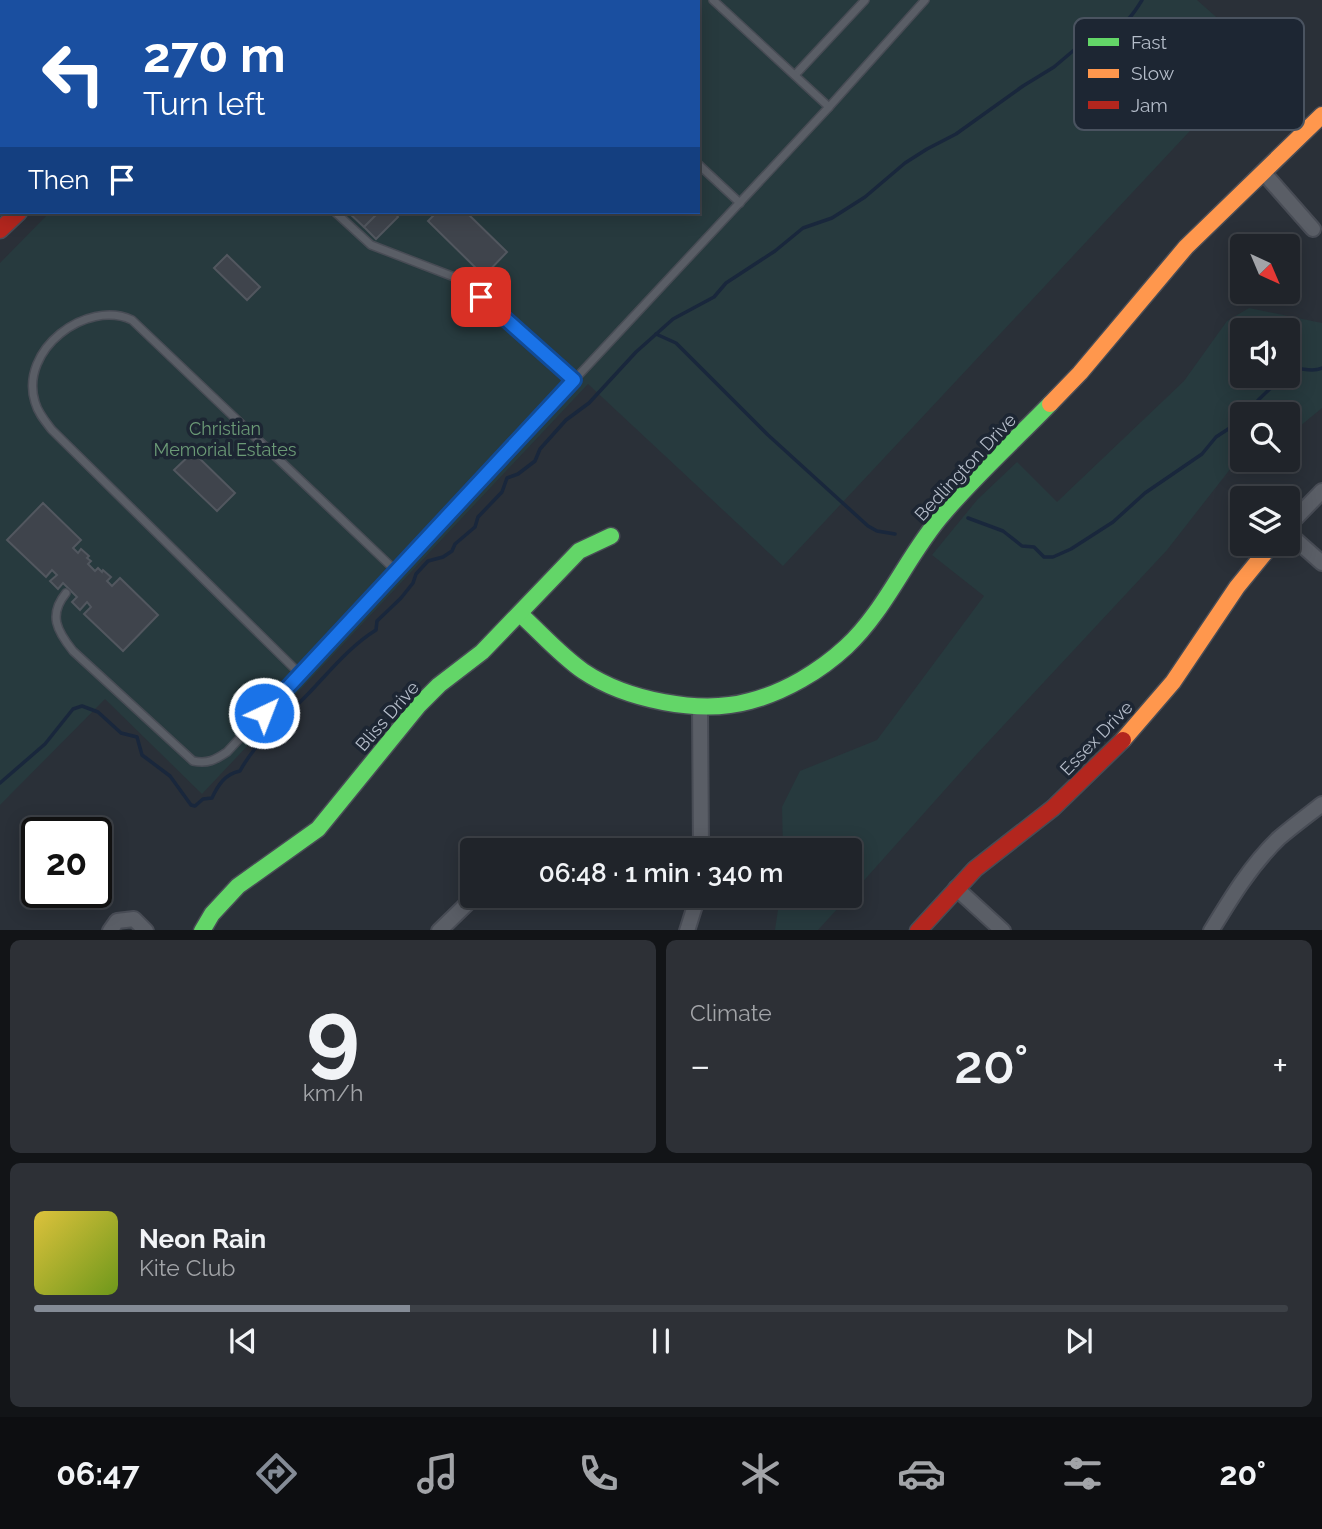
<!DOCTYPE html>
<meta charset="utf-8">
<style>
body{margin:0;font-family:Raleway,sans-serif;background:#2d3036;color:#f1f3f6;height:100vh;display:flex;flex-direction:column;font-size:26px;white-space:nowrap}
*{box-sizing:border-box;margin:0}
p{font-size:23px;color:#a2a4a8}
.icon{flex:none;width:38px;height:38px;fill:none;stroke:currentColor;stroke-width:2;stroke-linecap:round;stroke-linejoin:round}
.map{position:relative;height:930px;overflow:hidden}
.details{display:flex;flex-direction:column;gap:10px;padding:10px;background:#121417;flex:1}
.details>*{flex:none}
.hud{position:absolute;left:0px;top:0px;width:700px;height:214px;box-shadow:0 4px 18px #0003,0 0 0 2px #3d4147;background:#1a4fa0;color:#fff;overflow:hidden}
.needle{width:46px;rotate:136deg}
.fabs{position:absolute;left:1230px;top:234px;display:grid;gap:14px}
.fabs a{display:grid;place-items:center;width:70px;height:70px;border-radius:7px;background:#20242a;box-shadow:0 4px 18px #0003,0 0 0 2px #3d4147;font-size:35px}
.speed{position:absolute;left:21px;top:817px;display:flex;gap:14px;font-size:35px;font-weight:700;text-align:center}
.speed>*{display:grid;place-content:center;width:91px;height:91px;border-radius:50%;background:#20242a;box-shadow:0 4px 18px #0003,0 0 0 2px #3d4147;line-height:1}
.speed .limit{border:4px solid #111;border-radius:10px;background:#fff;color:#111}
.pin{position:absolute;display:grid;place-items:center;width:60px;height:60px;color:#fff;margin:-30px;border-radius:14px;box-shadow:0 4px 10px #0006}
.me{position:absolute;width:77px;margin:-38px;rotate:43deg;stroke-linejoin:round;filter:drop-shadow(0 0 5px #0008)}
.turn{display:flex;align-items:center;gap:24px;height:147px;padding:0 28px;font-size:32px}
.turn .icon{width:91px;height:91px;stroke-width:2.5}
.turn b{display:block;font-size:49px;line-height:60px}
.then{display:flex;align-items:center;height:66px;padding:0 28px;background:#0003;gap:14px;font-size:26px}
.big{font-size:52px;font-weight:600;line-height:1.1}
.details .tile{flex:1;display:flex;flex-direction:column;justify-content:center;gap:10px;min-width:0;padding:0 24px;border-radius:10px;background:#2d3036}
.details .dial{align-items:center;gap:0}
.dial b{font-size:91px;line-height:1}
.song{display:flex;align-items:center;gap:21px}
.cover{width:84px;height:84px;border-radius:10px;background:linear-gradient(135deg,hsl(50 70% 55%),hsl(80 70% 35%))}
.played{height:7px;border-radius:4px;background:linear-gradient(90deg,#848b96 30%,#3d4147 30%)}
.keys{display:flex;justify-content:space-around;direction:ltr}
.heat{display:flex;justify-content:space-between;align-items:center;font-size:38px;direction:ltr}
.details .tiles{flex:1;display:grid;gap:10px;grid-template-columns:1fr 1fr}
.tile:last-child{grid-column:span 2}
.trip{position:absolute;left:460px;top:838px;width:402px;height:70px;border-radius:7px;background:#20242a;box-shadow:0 4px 18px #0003,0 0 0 2px #3d4147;font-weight:600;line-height:70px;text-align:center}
.tabs{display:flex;height:112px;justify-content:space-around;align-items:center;background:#0d0e11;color:#a2a4a8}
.tabs .icon{width:49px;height:49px}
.tabs .selected{color:#848b96}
.tabs b{font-size:32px;color:#f1f3f6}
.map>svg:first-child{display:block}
.green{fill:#273a3e;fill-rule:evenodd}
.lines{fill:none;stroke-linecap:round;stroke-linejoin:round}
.stream{stroke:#19273c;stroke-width:3.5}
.building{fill:#3f444c;stroke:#52575f;stroke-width:2}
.lane-casing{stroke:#484c55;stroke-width:10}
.street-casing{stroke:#484c55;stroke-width:18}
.fast-casing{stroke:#484c55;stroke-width:19}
.slow-casing{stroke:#484c55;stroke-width:19}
.jam-casing{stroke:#484c55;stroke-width:19}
.lane{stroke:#5a5e66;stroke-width:7}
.street{stroke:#5a5e66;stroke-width:14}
.fast{stroke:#63d668;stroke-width:16}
.slow{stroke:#ff974d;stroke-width:16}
.jam{stroke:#b3261e;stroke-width:16}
.route-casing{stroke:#114b97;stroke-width:18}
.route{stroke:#1a73e8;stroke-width:12}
.labels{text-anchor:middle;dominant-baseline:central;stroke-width:7;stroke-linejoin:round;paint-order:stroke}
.park-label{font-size:18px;fill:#6b9a76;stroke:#1d2633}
.street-label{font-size:18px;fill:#b4bcc9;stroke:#1d2633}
.key{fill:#1d2633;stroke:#4a5360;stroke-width:2}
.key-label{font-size:19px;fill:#b4bcc9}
</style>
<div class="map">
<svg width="1322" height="931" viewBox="0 0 1322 931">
<rect width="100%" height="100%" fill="#2a3038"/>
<g class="green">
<polygon points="254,0 1197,0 1260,56 783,566 588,384 202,794 105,699 0,805 0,263 50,212 698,212 698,2 252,2"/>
<path d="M1249,308l73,15v85l-34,28v-21h-46v45h16l-6,5 -14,-6 -71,91 -192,206 -124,139 -1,-45h-67l-1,-43 18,-36 77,-31 107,-144 -52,-41 45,-55 40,-38 40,40 127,-121 43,-60zM1242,331h46v45h-46z"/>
<polygon points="780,896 849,896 818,930 775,930"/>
</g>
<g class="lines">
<g class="stream">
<polyline points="656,334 676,343 768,435 868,526 877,531 895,534"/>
<path d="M1288,370c11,-5 22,4 34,-2"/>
<path d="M1246,415c9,-15 25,-25 36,-39"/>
<polyline points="968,518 1003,531 1022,546 1034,547 1044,557 1053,557 1071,549 1113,522 1145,493 1202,454 1216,437 1242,420"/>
<path d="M0,783l45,-39 28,-35 9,-3 16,6 23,21 16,4 5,18 28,21 21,29 4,1 8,-7 9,-1c6,-13 13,-24 28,-27 16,-30 45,-53 68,-77 22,-23 42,-48 68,-64l1,-9 24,-23 12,-15 3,-9 12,-13 15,-4 9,-6 3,-7 20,-17 3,-10 24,-25 5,-14 11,-4 17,-13 5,-12 26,-29 23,-17 47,-51 37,-33 41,-22 12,-14 49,-32 28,-23 29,-10 33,-21 40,-34 22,-14 29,-15 67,-48 31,-19 39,-33c7,-4 15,-1 22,-4 10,-5 21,-20 27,-30"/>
</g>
</g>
<g class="building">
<polygon points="348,212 379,212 364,227"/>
<polygon points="379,212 394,212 398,217 376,239 364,227"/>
<polygon points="437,212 466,212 507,252 484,276 428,221"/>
<polygon points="227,255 260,287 247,300 214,268"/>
<polygon points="193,452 235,493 217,511 174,470"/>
<polygon points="43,503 81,540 73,548 78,553 81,549 89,556 87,558 91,561 88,564 95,571 98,568 102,572 103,570 111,577 107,581 112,586 120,578 158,615 123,651 84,614 91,607 87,602 80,610 72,602 77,597 63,583 58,589 50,581 57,575 52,570 46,577 7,540"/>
</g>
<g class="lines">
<g class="lane-casing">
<g id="lane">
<polyline points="520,0 522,2"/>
<polyline points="795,75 865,0"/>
<polyline points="829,107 925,0"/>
<polyline points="698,164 740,203"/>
<polyline points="335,212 371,245 462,280 574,380"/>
<path d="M66,593c-18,22 -9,38 7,58l120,110c15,3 22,-1 34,-9l602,-645 -116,-107"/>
<path d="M300,674l-248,-244c-7,-9 -14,-17 -17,-28 -16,-52 51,-103 97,-82l264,251"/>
</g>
</g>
<g class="street-casing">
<g id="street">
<polyline points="0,0 2,2"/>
<polyline points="117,0 119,2"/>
<polyline points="1263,172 1313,229"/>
<polyline points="0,178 2,180"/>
<polyline points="1288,526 1322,491"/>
<polyline points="1288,533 1322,563"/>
<polyline points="700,706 701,850"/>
<polyline points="956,888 1003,931"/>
<polyline points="110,931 117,921 134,919 146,931"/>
<polyline points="439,931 475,896"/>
<polyline points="687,931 698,896"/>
<path d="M1211,931c20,-33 40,-66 68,-93 14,-12 29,-23 43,-34"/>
</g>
</g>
<g class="fast-casing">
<g id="fast">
<path d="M520,614c20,18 40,41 63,57 43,29 117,44 167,30 35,-9 70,-30 96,-54 40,-37 62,-93 97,-133 33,-39 72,-74 107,-110"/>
<polyline points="202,931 212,914 238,886 318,829 419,705 439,685 482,652 579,551 611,536"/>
</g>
</g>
<g class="slow-casing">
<g id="slow">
<polyline points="226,2 228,0"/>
<polyline points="1050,404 1080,373 1186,247 1322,115"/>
<polyline points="1123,740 1173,682 1237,587 1272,544"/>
</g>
</g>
<g class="jam-casing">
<g id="jam">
<polyline points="0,230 19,212"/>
<polyline points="918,931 975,869 1053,808 1123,740"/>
</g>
</g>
<use href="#lane" class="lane"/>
<use href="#street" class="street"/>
<use href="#fast" class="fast"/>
<use href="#slow" class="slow"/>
<use href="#jam" class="jam"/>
</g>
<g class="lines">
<g class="route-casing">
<polyline id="route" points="264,713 574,380 481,297"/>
</g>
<use href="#route" class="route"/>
</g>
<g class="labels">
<g class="park-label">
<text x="225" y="428">Christian<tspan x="225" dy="21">Memorial Estates</tspan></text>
</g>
<g class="street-label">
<text transform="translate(965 467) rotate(-47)">Bedlington Drive</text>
<text transform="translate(387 716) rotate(-49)">Bliss Drive</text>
<text transform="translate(1096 738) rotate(-46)">Essex Drive</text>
</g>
</g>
<rect x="1074" y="18" width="230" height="112" rx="10" class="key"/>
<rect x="1088" y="38" width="31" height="8" fill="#63d668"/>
<rect x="1088" y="69" width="31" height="9" fill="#ff974d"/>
<rect x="1088" y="101" width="31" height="8" fill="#b3261e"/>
<g class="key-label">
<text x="1131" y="49">Fast</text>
<text x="1131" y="80">Slow</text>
<text x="1131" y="112">Jam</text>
</g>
</svg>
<div class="fabs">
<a><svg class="needle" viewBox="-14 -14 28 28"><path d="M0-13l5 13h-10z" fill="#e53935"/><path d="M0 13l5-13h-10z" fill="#a2a4a8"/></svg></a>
<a><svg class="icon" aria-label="sound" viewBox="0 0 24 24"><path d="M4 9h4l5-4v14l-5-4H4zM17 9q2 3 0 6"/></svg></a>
<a><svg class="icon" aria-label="search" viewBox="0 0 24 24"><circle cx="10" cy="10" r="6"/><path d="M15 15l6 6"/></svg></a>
<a><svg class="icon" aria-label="layers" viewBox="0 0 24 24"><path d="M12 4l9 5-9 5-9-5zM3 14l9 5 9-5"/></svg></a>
</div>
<div class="speed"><div class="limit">20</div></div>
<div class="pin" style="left:481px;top:297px;background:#d93025"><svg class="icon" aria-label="arrive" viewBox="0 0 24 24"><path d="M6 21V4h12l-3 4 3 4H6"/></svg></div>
<svg class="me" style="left:264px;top:713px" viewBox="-20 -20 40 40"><circle r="17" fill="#1a73e8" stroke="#fff" stroke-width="3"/><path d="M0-11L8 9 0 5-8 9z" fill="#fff"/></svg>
<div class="trip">06:48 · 1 min · 340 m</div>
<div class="hud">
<div class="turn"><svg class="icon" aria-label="left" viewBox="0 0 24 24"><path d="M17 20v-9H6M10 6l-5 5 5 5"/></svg><div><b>270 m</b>Turn left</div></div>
<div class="then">Then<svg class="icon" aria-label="arrive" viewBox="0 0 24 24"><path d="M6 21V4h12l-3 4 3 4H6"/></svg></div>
</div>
</div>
<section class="details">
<div class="tiles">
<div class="tile dial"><b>9</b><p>km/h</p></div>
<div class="tile"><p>Climate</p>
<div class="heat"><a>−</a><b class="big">20°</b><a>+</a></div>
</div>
<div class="tile">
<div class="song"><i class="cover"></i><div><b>Neon Rain</b><p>Kite Club</p></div></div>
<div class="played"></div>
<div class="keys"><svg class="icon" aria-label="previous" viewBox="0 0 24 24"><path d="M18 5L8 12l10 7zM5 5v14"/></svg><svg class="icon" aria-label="pause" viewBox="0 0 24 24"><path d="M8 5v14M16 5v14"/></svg><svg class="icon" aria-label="next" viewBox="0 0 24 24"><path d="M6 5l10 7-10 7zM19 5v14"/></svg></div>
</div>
</div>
</section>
<nav class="tabs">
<b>06:47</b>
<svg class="icon selected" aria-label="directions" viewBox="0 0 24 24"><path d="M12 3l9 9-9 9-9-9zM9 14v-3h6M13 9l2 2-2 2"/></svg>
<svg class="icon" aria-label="music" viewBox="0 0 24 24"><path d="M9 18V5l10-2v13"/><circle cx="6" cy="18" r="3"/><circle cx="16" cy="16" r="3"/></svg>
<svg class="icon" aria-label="phone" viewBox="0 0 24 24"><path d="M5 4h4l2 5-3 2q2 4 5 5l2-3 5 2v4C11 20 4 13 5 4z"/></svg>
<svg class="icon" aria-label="climate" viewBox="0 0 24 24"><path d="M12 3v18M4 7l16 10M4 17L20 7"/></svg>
<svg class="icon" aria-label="car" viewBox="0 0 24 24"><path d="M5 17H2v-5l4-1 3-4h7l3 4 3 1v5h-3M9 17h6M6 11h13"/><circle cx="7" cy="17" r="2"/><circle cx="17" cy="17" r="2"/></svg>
<svg class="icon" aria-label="filters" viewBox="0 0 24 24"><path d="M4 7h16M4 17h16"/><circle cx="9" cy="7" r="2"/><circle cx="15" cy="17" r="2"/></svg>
<b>20°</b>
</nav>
